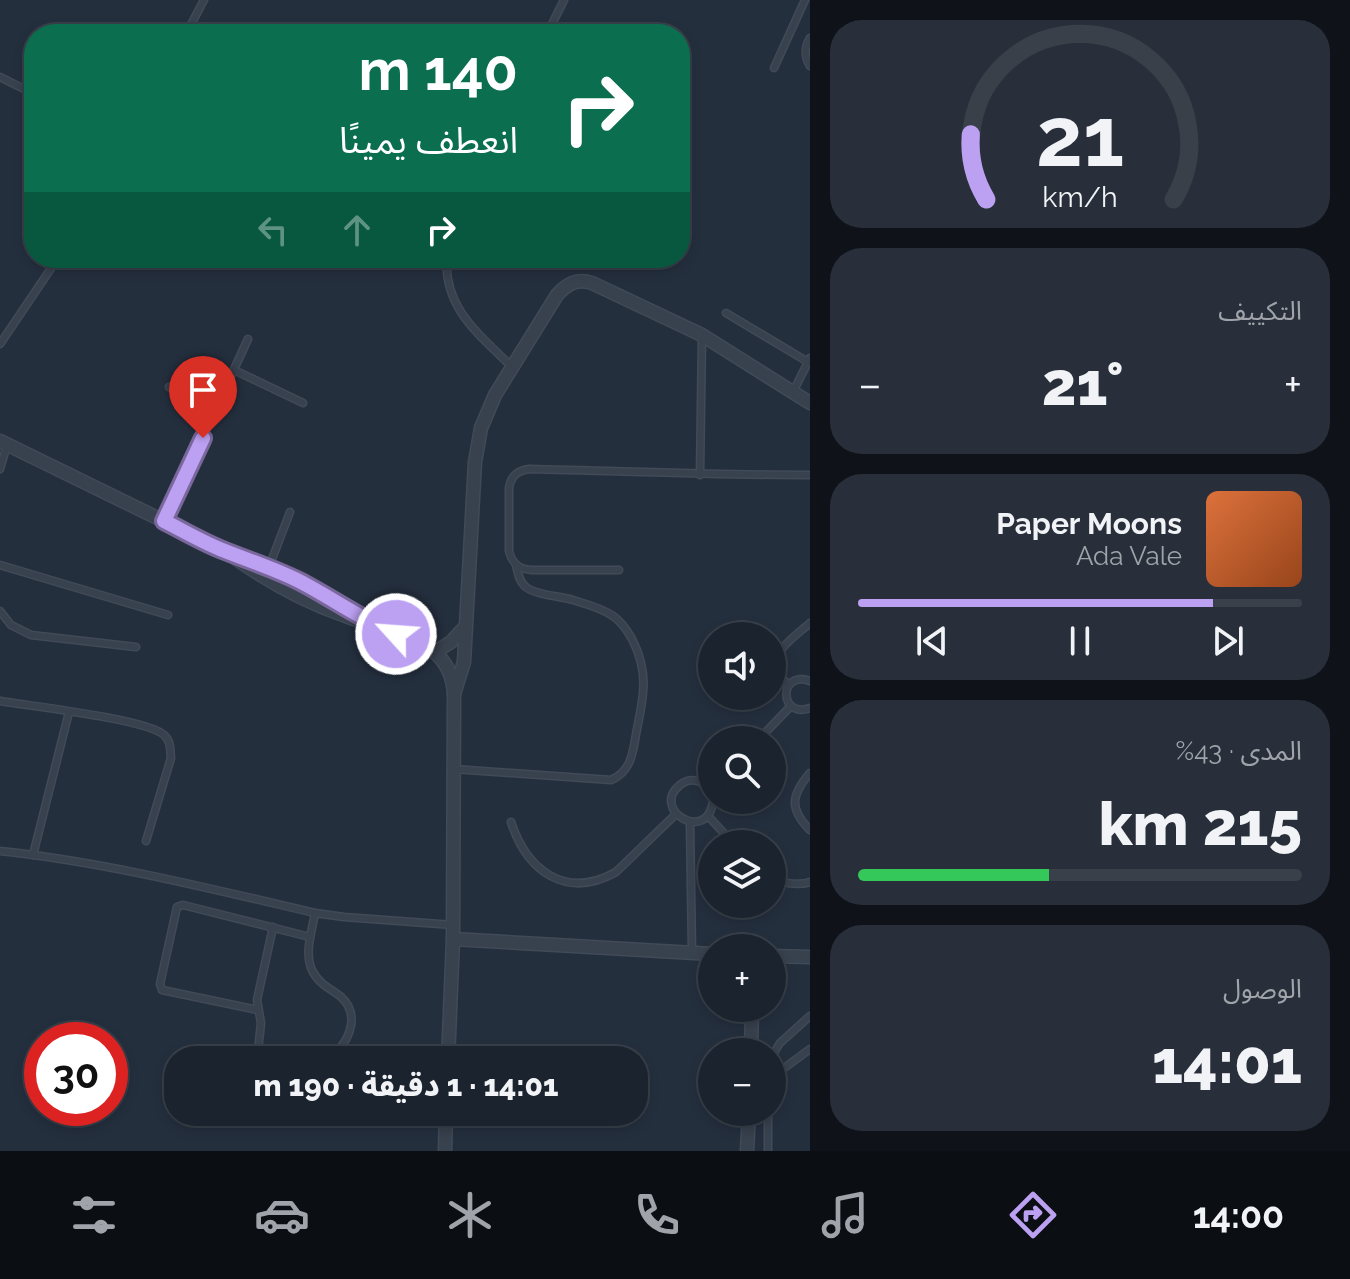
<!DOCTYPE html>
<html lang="ar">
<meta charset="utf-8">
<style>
body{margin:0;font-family:Raleway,"Noto Sans Arabic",sans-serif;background:#282f3a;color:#f1f3f6;direction:rtl;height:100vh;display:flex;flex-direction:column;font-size:30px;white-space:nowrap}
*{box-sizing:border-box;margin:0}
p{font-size:26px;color:#a0a4aa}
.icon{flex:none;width:44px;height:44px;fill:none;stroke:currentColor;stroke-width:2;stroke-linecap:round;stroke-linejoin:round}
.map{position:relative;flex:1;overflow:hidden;direction:ltr}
.drawer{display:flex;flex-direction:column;gap:20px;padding:20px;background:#0f1319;width:540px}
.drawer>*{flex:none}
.banner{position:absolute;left:24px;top:24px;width:666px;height:244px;border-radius:32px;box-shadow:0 4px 12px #0003,0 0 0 2px #39404a;direction:rtl;background:#0b6e4f;color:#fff;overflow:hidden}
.buttons{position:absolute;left:698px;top:622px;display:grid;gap:16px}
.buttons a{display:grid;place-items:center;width:88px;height:88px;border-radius:50%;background:#1b232e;box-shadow:0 4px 12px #0003,0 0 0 2px #39404a;font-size:40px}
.speed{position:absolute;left:24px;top:1022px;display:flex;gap:16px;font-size:40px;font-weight:700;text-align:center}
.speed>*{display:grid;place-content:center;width:104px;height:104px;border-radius:50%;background:#1b232e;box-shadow:0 4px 12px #0003,0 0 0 2px #39404a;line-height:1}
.speed .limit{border:12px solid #d22;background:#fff;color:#111}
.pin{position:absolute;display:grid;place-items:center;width:68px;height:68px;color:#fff;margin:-82px -34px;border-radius:50% 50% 50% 0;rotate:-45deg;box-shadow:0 0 8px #0007}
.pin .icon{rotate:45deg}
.me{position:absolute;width:88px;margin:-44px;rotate:296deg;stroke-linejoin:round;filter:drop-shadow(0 0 6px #0008)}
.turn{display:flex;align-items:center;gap:28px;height:168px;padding:0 40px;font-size:36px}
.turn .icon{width:104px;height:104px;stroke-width:2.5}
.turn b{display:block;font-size:56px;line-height:68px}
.lanes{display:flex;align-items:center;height:76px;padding:0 40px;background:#0003;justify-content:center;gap:40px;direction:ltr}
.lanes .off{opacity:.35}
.big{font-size:60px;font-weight:800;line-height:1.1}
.drawer .card{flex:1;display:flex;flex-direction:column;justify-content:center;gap:12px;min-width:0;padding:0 28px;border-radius:32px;background:#282f3a}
.drawer .dial{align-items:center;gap:0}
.dial svg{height:208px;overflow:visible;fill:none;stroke:#39404a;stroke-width:7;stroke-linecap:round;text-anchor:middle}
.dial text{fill:#f1f3f6;stroke:none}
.song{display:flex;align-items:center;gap:24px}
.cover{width:96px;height:96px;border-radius:12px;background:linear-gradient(135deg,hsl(20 70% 55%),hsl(20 70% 35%))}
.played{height:8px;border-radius:4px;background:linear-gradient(90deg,#bca0f2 80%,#39404a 80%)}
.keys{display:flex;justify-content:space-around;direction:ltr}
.heat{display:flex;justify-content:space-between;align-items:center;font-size:44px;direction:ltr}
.charge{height:12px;border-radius:6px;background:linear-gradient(90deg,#34c759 43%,#39404a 0)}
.trip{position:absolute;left:164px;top:1046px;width:484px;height:80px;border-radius:32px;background:#1b232e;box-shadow:0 4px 12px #0003,0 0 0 2px #39404a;font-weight:800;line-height:80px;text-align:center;direction:rtl}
.tabs{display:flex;height:128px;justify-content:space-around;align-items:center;background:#0b0e12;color:#a0a4aa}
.tabs .icon{width:56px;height:56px}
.tabs .active{color:#bca0f2}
.tabs b{font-size:36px;color:#f1f3f6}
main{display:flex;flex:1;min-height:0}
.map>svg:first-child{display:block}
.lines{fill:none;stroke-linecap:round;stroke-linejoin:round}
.lane-casing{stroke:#414a57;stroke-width:9}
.street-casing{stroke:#414a57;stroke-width:15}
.lane{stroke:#38414e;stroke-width:6}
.street{stroke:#38414e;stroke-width:12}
.route-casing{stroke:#7a689d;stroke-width:20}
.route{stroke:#bca0f2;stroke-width:14}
</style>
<main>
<section class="drawer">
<div class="card dial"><svg viewBox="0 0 100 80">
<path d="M14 69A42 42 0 1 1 86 69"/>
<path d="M14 69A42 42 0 0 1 8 44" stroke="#bca0f2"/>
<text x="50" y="56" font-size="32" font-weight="700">21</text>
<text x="50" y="72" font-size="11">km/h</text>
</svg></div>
<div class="card"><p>التكييف</p>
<div class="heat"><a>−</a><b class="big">21°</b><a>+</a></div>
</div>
<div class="card">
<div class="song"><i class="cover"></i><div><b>Paper Moons</b><p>Ada Vale</p></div></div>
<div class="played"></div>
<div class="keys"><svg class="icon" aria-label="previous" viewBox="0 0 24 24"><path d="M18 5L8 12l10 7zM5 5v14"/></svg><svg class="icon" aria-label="pause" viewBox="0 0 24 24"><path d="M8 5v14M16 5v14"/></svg><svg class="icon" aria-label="next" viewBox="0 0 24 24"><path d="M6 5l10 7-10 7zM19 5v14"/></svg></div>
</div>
<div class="card"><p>المدى · 43%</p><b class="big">215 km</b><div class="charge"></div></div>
<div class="card"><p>الوصول</p><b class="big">14:01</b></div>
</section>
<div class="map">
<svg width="810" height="1151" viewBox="0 0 810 1151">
<rect width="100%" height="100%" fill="#242f3e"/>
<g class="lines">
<g class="lane-casing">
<g id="lane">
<polyline points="186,34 204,0"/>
<polyline points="547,34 564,0"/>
<path d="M810,38c-6,10 -6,18 0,28"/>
<polyline points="774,68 805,0"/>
<polyline points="0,77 34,94"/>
<path d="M447,258c-4,50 33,77 65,109"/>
<polyline points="726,313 808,362"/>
<polyline points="0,344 58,258"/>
<polyline points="234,370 303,403"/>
<polyline points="169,387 215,410"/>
<polyline points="793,392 810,358"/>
<polyline points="0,469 7,445"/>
<polyline points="700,475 702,335"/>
<polyline points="164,521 248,339"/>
<polyline points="0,565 168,615"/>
<polyline points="269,567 290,512"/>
<path d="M619,570h-88c-13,-1 -19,-7 -22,-19v-63c2,-12 8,-17 20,-19 94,2 187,6 281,6"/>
<polyline points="0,611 11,625 31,635 136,647"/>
<path d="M810,681c-32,-11 -31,38 0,27"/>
<path d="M788,686c-3,-5 -8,-11 -11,-17 -6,-18 21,-35 33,-46"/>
<path d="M0,701c29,5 147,18 164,34 7,6 6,14 7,23l-25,83"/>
<polyline points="758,740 791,706"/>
<path d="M454,769l157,11c22,-9 22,-31 26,-51 7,-34 12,-57 -5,-90 -5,-9 -10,-17 -19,-23 -11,-8 -27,-12 -40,-16 -13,-4 -38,-5 -47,-13 -7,-5 -8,-14 -10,-22"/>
<path d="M810,773c-19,22 -21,36 0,57"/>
<path d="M712,794c-6,-12 -20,-19 -32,-9 -31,25 29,60 33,15"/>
<polyline points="708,816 734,844"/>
<path d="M511,822c16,49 55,78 105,50l60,-58"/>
<polyline points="690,822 692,953"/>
<path d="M0,851c105,11 212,38 315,62l29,4 109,8"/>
<polyline points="33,855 69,712"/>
<path d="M772,880c12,3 27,6 38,2"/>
<path d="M315,913c-3,18 -11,40 -3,57 6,13 17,18 28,26 19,16 12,41 -4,56"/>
<polyline points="258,1010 162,990 160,984 177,907 183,905 310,937"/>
<polyline points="258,1051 324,1059"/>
<polyline points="772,1056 780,1043 810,1016"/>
<polyline points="257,1060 261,1023 257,1000 273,927"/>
<polyline points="772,1077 810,1049"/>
<polyline points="768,1151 768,1112"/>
</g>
</g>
<g class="street-casing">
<g id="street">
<polyline points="0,441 225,551 269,567 296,579 359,616"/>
<path d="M225,551c37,27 75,49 118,64 21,8 42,15 63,23 10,4 20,7 28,14 14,11 19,25 20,42l-1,245 -5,121"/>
<polyline points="435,652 451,642 464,628"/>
<path d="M454,694l10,-32 11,-200 6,-34 14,-33 62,-100c10,-11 20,-17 35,-12l110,52 108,68"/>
<polyline points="453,939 712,954"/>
<polyline points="772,956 810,957"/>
<polyline points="751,1052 752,1008"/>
<polyline points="445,1151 446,1112"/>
<polyline points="747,1151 749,1112"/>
</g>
</g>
<use href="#lane" class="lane"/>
<use href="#street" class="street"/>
</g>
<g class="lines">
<g class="route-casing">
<path id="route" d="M203,438l-39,83c20,10 40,22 61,30 25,10 50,18 74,30 33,17 63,39 97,53"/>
</g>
<use href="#route" class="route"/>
</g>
</svg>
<div class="buttons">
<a><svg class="icon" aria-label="sound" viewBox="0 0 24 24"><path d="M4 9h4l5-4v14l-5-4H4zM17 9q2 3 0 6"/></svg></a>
<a><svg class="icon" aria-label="search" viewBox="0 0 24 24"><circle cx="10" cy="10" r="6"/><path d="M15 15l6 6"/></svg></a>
<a><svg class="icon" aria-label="layers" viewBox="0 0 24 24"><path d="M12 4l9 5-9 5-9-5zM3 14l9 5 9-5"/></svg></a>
<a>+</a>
<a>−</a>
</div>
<div class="speed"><div class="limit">30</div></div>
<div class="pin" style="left:203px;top:438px;background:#d93025"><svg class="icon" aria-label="arrive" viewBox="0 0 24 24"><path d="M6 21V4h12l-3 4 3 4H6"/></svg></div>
<svg class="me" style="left:396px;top:634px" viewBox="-20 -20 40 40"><circle r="17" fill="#bca0f2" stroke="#fff" stroke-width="3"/><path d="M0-11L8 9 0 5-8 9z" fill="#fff"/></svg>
<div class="trip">14:01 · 1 دقيقة · 190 m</div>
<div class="banner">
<div class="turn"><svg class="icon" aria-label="right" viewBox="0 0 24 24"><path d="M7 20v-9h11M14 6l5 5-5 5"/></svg><div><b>140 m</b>انعطف يمينًا</div></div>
<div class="lanes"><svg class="icon off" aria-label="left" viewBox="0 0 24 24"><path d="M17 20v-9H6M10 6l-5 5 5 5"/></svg><svg class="icon off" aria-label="ahead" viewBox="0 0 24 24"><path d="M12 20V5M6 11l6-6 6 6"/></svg><svg class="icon" aria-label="right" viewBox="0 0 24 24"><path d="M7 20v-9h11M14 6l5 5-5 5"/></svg></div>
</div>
</div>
</main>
<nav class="tabs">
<b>14:00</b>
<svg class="icon active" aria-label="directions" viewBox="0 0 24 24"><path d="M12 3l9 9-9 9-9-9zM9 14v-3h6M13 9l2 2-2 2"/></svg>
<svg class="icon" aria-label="music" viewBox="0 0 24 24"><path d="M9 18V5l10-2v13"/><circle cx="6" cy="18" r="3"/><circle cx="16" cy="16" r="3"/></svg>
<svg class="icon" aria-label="phone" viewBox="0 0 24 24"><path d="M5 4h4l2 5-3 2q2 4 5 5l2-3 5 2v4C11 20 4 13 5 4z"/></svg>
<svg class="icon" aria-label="climate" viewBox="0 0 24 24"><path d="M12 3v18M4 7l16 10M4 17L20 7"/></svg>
<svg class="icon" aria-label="car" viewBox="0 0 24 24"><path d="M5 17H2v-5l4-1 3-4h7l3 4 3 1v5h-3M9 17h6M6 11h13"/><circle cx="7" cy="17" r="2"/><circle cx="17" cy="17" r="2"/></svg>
<svg class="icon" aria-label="filters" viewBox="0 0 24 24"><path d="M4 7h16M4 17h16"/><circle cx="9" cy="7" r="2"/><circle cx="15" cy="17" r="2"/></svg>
</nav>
